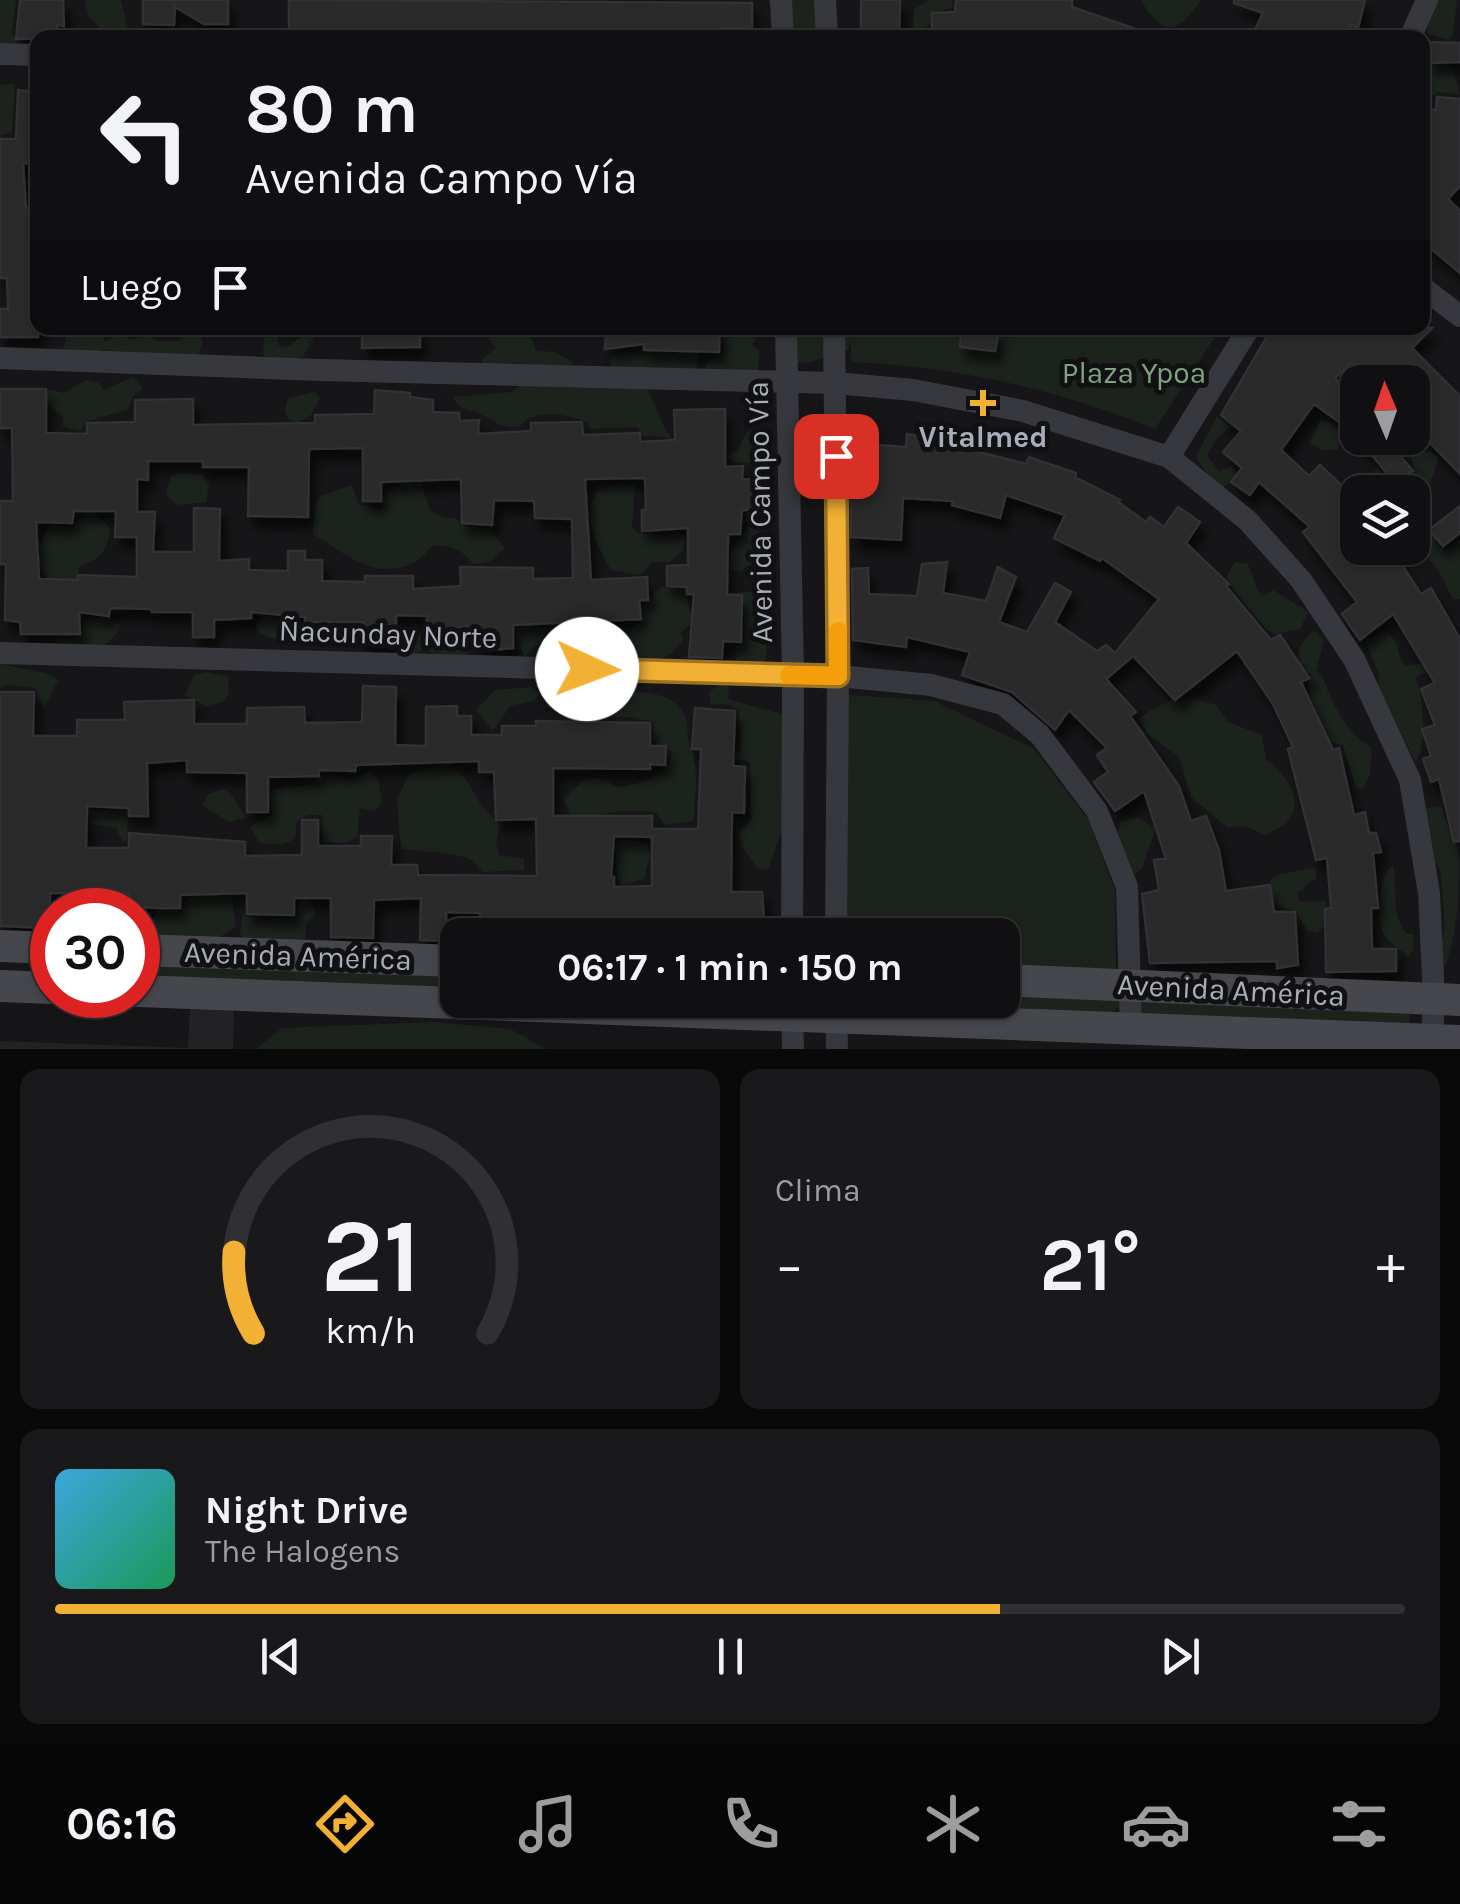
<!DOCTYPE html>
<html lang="es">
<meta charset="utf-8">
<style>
body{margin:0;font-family:Karla,sans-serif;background:#19191b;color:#f1f3f6;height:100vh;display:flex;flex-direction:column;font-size:38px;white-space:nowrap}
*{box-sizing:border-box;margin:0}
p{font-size:32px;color:#9c9d9f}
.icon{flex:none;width:55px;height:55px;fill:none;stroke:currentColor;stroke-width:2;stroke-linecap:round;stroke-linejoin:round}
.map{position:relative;height:1049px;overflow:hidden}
.details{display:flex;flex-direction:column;gap:20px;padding:20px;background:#09090a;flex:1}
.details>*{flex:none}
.hud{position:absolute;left:30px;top:30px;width:1400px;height:305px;border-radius:20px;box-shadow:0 2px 8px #0004,0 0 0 2px #303032;background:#101012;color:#f1f3f6;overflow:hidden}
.needle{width:65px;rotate:358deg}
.fabs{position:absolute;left:1340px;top:365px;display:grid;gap:20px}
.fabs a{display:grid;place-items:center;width:90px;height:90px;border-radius:20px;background:#101012;box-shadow:0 2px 8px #0004,0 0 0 2px #303032;font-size:50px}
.speed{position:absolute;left:30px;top:888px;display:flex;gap:20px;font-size:50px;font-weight:700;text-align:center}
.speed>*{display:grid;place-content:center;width:130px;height:130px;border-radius:50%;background:#101012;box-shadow:0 2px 8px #0004,0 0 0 2px #303032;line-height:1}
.speed .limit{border:15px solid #d22;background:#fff;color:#111}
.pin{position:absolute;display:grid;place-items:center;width:85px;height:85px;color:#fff;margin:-42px;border-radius:20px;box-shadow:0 5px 15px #0006}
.me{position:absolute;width:110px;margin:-55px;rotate:92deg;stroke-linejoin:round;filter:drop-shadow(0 0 8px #0008)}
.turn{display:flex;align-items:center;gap:35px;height:210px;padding:0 50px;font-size:45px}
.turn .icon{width:130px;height:130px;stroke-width:2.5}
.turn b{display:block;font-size:70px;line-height:85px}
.then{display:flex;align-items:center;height:95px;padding:0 50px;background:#0003;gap:20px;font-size:38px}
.big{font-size:75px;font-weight:700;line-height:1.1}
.details .widget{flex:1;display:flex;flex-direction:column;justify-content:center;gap:15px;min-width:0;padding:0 35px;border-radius:20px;background:#19191b}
.details .dial{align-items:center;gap:0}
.dial svg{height:260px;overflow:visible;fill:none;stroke:#303032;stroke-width:7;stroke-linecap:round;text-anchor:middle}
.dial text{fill:#f1f3f6;stroke:none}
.song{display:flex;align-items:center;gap:30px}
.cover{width:120px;height:120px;border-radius:15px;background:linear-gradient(135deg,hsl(200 70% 55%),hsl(150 70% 35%))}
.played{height:10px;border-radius:5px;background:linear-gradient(90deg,#f2b134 70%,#303032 70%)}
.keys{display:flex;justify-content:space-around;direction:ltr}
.heat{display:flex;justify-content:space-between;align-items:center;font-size:55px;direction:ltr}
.details .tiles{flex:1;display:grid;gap:20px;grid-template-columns:1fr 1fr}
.widget:last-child{grid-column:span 2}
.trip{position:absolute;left:440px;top:918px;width:580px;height:100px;border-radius:20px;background:#101012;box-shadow:0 2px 8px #0004,0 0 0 2px #303032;font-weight:700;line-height:100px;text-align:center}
.dock{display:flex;height:160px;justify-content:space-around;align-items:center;background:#060607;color:#9c9d9f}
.dock .icon{width:70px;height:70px}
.dock .current{color:#f2b134}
.dock b{font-size:45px;color:#f1f3f6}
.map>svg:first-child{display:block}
.built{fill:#222225}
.green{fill:#1c231d}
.building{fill:#29292c;stroke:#303034;stroke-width:2.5;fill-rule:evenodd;filter:url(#shadow)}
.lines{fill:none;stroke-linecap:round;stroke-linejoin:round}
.minor{stroke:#37383d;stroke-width:22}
.secondary{stroke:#45474d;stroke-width:32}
.route-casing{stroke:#9d7322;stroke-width:25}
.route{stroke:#f2b134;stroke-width:18}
.slow{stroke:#f59e0b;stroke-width:18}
.poi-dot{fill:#f2b134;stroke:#111113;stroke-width:4}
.labels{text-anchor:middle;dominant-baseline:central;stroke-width:10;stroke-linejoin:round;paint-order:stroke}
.park-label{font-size:30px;fill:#7fa381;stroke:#111113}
.poi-label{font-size:30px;font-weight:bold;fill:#a8adb8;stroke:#111113}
.street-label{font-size:30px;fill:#a8adb8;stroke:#111113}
</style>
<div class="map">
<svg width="1460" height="1049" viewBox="0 0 1460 1049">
<defs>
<filter id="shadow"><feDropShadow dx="6" dy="11" stdDeviation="5" flood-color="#0009"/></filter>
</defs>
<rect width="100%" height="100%" fill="#161618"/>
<polygon class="built" points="190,1007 234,1010 233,1049 0,1049 0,1041 188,1048"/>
<g class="green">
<polygon points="0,0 16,0 12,33 18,44 0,43"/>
<polygon points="87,0 121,0 130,37 110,37 90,19 85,4"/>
<polygon points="769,0 825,0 824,12 813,37 783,37"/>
<polygon points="929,0 953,0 951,8 932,13 932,22 919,32 913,28 914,9"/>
<path d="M1141,0h60c-24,35 -38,38 -60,0z"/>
<polygon points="1434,0 1457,0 1453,35 1448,40 1428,34 1427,19"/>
<polygon points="1423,59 1429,63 1452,66 1460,94 1438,92 1423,101"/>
<polygon points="15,83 12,132 0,136 0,85"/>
<polygon points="69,328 103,330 105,342 119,332 130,339 150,336 160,341 178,341 192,328 198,328 203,341 198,356 101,350 96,357 63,350"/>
<polygon points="265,328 277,328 278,345 287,347 304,335 303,328 317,328 318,330 303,357 286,361 263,355"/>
<polygon points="737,328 765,328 752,344 760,351 758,370 752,379 706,370 705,365 724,352 724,335"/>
<path d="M782,328h439l-66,101c-100,-40 -195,-62 -304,-67v-23l-3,11 -41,13 -25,-3z"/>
<polygon points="492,331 525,332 532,339 536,351 555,352 573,362 569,369 515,363 485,367 481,360 496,348 488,338"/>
<polygon points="618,352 697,353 698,366 689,371 612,369 610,359"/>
<polygon points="133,377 143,388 133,397 128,410 87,421 81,431 63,427 63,417 46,403 46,389 64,393 86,380 99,383 103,390"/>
<path d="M525,381l120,6c13,17 15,42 31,56l-11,-6 -22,-1 -5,-9 -48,2 -3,-7c-22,-8 -53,-14 -68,5 -28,-1 -18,-4 -39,-13 -13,-6 -20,-2 -27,-17l59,-5z"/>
<polygon points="315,392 320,398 311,415 298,423 288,419 285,410 288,398"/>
<polygon points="1217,417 1230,427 1217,438 1207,455 1219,471 1232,466 1237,475 1224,487 1213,484 1196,456"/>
<polygon points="1320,421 1333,423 1341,432 1338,449 1322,450 1310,443"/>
<polygon points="764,427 768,434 758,464 733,462 724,455 737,451 747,432"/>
<polygon points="1429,451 1439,457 1421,512 1413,508 1412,492 1358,492 1357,502 1354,503 1354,491 1378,466 1389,486 1413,479 1415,469 1411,457"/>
<polygon points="182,472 203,475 209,485 206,502 176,505 166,494 171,476"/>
<path d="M420,479l10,31 14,8h11l6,7 30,5 14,18 -14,13 -18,3c-10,-14 -22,-19 -39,-19 -6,5 -11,12 -17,16 -44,22 -68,-6 -104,-27l2,-27 5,-11 32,-11 7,20 23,4 1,-13 9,-7z"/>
<path d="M615,484l20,1 -3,41 5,7 29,3 13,-3 7,5 -3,12 -13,12h-18l-11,13 -30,-5c-14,-25 -31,-52 -13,-80z"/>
<path d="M83,513h12l15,14c-2,22 -9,33 -30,39l-4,16 -21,4c-3,-5 -8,-8 -12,-13 -10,-13 -2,-40 10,-48l20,3z"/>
<polygon points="754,513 759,523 758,559 739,572 730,569 730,553 748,528 746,514"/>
<path d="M1426,527l15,21h7l12,-8v59h-7l-14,-28 -12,-14 -12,2 -9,-7 1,-4h5c0,-12 3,-18 14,-21z"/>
<polygon points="1235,562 1248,564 1258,591 1263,596 1273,590 1308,612 1300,629 1274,634 1265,628 1227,582 1228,573"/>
<path d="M663,587l22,2 5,22 9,8 -18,13 2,8c-12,17 -26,25 -47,21l-7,-29 11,-10 1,-15 12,-10v-5z"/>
<path d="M742,592h16l6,10c-6,23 9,42 -1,63l-26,8 -1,-28 7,-2 2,-15z"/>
<polygon points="263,615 297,621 300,635 274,639 259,633 256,625"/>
<path d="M109,616l12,10c-13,27 -31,21 -58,23l-7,-6 1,-7 10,4 12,-3 6,-17z"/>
<path d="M526,622l5,5 53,2 4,3 -3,23 -12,1 -13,-14c-15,-4 -27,3 -35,15l-9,-20 1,-14z"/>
<path d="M1313,630l11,10 -8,31c8,6 8,10 12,20 9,22 23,45 44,57l-2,26 -7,15 -7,-1 -13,-43 -15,-3 -21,-54 3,-13 -11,-12v-15z"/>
<path d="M462,631l8,11 -5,20 -28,-3 -10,-11 -21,9 -13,-3c10,-25 47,-22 69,-23z"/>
<path d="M1387,631c16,16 8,24 19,35l18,-3 13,6 -22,8c9,22 13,64 1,85l-21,-40 -21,-28 6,-17 -15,-37z"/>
<polygon points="0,664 46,673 58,680 44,708 35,688 8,685 0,687"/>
<polygon points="206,672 228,677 229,694 223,702 206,706 185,695 194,675"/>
<polygon points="722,683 729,687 728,699 781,714 789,808 768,870 758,868 742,847 739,834 751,818 750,763 742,760 726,761 741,750 739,710 725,704 711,705 709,692"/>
<polygon points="533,687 540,695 533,701 510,706 493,731 476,710 495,690"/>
<path d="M610,691c27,1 66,-2 76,28 3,8 0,17 3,24 11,24 6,50 5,78l-29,4 -9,-12c-26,-4 -45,-3 -69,8l-17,-6 -6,-17 24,-21 18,3 12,8c25,-6 47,-9 55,-36l-20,-11 1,-19 -23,-5h-30l-6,-12z"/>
<polygon points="838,694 934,701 1034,749 1089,821 1115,891 1116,971 1003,967 1002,935 836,935"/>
<path d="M1192,698l24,7 12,17 34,13 4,24c17,12 41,42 21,63 -5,5 -15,9 -21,13l-21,-9 -17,2 -37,-31 -12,-40 -30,-22 -10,-16c17,-14 31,-19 53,-21z"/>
<path d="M436,766c29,4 29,11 42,34 5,9 16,17 22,25l-4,18 3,12 25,4v11l-41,2 -13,-13 -18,-5 -51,-5 -4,-50 12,-24z"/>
<path d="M370,771l8,9 4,23 -8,8 -14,-3 -3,30 -13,5 -22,-2 1,-26h-15l-11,6 -2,17c-12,9 -22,7 -36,4l-9,-16 22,-11 -2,-25 39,-5 10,-9 20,-1 10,6z"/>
<polygon points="223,789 230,793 246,818 229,822 202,805 208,794"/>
<path d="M1442,807c2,17 13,28 17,44 1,34 -1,96 -19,125 -8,-23 3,-26 4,-47 1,-10 -2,-58 -6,-64l-10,-3 -7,-54z"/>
<polygon points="128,809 127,840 123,842 116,828 89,824 81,810"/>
<polygon points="1138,818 1156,828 1142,868 1132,877 1114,848 1121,821"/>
<polygon points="624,839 648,843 650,855 644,879 623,885 617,880 616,844"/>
<path d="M1393,865c5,23 -3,49 14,69h7l-1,16 -5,7c-6,-7 -12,-10 -19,-16 -15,-14 -12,-65 4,-76z"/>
<polygon points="1316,867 1316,878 1297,893 1300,902 1326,901 1324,926 1317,933 1307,931 1297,912 1270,903 1271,880 1277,875"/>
<path d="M225,894l6,1 5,30c-21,21 -45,17 -74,17l-10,-10 2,-15 7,-9 21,4 5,-15z"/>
<polygon points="306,899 314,906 315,915 306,923 305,939 243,940 240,932 244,908 245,916 261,920 297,918 299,900"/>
<polygon points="138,959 458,968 457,992 138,981"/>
<path d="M1090,990c17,4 37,12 55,13 48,1 105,-13 151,7l21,-12 93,16 -1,12 -252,-10 -40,-8 -8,7 -27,5 -30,22 -36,-2 -152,-32 -7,-8h145l1,-5z"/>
<polygon points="434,1022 510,1029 546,1049 256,1049 282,1028"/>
</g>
<g class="building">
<polygon points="20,0 63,0 64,26 57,25 57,38 16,39"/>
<polygon points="143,0 228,0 228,24 204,24 175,7 174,25 143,24"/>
<polygon points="289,0 752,3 752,28 721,28 721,38 605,38 536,31 536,38 444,38 444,32 379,35 379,29 308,29 308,35 289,35"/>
<polygon points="861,0 900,0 899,38 861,38"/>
<polygon points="956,0 1072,0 1072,7 1153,35 1152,38 952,38 932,35 932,13 955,12"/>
<polygon points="1234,0 1365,0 1358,28 1351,25 1347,38 1251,38 1263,13 1234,3"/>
<polygon points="1428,42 1460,43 1460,62 1429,63"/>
<polygon points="18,90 38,92 38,164 23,163 26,208 38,208 38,337 0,337 0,309 8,309 7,278 0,278 0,139 16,139"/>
<polygon points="1437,97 1460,99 1460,186 1448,199 1460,211 1460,273 1422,241 1422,108 1436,110"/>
<polygon points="362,328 420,328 420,347 362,348"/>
<polygon points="606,328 673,331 673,328 720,328 719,352 644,350 644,344 605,349"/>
<polygon points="962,328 998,332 995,351 960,347"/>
<polygon points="1272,328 1432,328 1412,348 1460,396 1460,474 1412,424 1412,382 1372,382 1352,362 1335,378 1358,405 1358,438 1385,438 1413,471 1394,482 1358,438 1358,442 1338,421 1314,404 1281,450 1309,476 1320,465 1358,501 1358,548 1391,548 1421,594 1431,588 1460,639 1460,841 1454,842 1439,779 1431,782 1423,759 1431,756 1422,729 1435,725 1421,689 1435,683 1393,614 1360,640 1342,614 1357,602 1303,532 1310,527 1259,482 1250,495 1231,482 1242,468 1223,452 1241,431 1221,415"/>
<path d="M0,389h46v44l41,1v-11l48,-1v-22l58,-1v26l122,-2v-8l59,-1 1,-24 35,3v4l23,3v12l26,1 1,8 19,-1 -1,14 53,-3v-8l51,-1 1,13 57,-2v9l35,-2 -1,-30 51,-1v58l18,-1 -1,13 14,1 -1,30h-13l-2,24h-12l-1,61h15l-1,47 -18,-1 -1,17 -33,-1 5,-63h-7v-7l-20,-1v-20l21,-1v-37l-46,3v-21h4l-1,-32 -60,1 6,101 56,-3 1,23h-9l2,19 -128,6v23l-35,3 1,-24 -52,1v-12l-31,-1v31l-35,-1 2,-23h-58v-5l-54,-5v6l-37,2v17h-21v-25h-41v-3l-42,-1 -1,8 -30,-4 1,22h-59l-1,-12 -15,-2 1,-56h-6v-63h13l-1,-73h-12zM363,448v53h18v-19l80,-3 1,44 30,2 2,-25 40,1 1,17 37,1 1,59 -40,1v-11l-73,-1 1,19 -48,3v-13h-48v6l-43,-1v-21h-17v-9h-17v20l-39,-1v-11l-30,2 1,-52 -26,-1v44h-41l2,-40h-18v-33l11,1v-19h55v6h46l-1,49 60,1 1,-68zM74,511h42l-1,26h22v40l-59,-2v5l-39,-1 -3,-57 36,1z"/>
<polygon points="907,434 969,443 967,449 1026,464 1029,457 1076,473 1075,477 1120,500 1118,502 1146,522 1150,517 1164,527 1178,507 1200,522 1186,543 1229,584 1226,586 1271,640 1280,635 1309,678 1301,682 1333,750 1339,748 1354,815 1365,812 1369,833 1376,833 1381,852 1373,853 1378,908 1371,908 1372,949 1396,949 1396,971 1326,972 1325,909 1331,908 1327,858 1316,860 1288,749 1293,747 1273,704 1237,651 1175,700 1133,656 1106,679 1136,712 1130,716 1179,786 1191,821 1206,816 1219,850 1226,891 1270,885 1274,912 1295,912 1298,965 1277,968 1277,961 1150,963 1142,894 1159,890 1154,860 1166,859 1144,791 1115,811 1094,782 1108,772 1097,755 1107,748 1069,710 1055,730 1012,692 962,675 970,652 907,637 906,647 853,640 852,569 868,568 869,594 917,596 922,564 947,562 943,593 986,601 998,567 1016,577 999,622 1027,632 1055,583 1071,592 1055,622 1097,651 1106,645 1115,653 1159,599 1102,558 1100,561 1054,538 1065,515 1006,495 1000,518 952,505 953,501 903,498 901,540 851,537 850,443 906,447"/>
<polygon points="1460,506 1460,533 1443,546 1429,530"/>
<path d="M363,686l33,1 -1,58 31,1v-39l31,-1v10h14v19h31v-9h34v-5l114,2v23h16l-1,19 -15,-1v5l-97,-1v48h99v13h46l3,-80h-9l3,-41 40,3 -2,55 12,1 -1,46 -12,-1 -1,80h31l3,43h-115v-4l-42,1 -1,3h-108v-6l-19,1v-17l-34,-1 1,29 -27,-1 1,-42 -47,2 -1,38 -42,-1v-39h-37v17l-47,-1v-21l-67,2v13h-19l-33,-1 1,-14h-79l-1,35 -49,-2v-234h34l-1,44h44v-16h48l-1,-18 70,-2v24h53v-16l57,-1 1,16 57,-1zM187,760v12l60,1v39h21v-35l51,-1 -1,-6 37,1 1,-6 123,-4v11h15l2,48 40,-1 1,57 -119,-1 -1,-10h-26l1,-29h-31v10h-43v-26h-16v35l-57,1v-14l-116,-9v15h-43l1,-42 42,2v8h19l-1,-53zM614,836l38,1v49l-38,1v-10h-3z"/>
</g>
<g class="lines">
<g class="minor">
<polyline points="781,0 783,38"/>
<polyline points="825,0 827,38"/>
<polyline points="1410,38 1427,0"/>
<polyline points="0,54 38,55"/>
<polyline points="1422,287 1460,316"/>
<polyline points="786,328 793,675 792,935"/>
<polyline points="834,328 838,676 836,935"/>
<polyline points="0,358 320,370 835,383 913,390 1023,411 1169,457 1247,520 1301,580 1354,659 1410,780 1429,893 1434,999 1432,1040"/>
<polyline points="1169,457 1249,328"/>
<polyline points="0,653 838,676 931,685 1003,704 1040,735 1097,811 1127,887 1131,1030"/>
<polyline points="836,1000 837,1049"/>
<polyline points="792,1003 793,1049"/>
</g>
<g class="secondary">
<polyline points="0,946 52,948"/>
<polyline points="138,950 458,961"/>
<polyline points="1002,980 1460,1000"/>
<polyline points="0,986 52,988"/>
<polyline points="138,991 1460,1041"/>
</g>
</g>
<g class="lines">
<g class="route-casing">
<polyline id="route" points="587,669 838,676 836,456"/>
</g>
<use href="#route" class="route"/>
<polyline class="slow" points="789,675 838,676 838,631"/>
</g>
<path class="poi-dot" d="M978 388h10v10h10v10h-10v10h-10v-10h-10v-10h10z"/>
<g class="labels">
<g class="park-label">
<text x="1134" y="373">Plaza Ypoa</text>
</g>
<g class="poi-label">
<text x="983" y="437">Vitalmed</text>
</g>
<g class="street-label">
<text transform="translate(760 512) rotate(-91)">Avenida Campo Vía</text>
<text transform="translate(388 634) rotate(2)">Ñacunday Norte</text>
<text transform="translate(298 956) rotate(2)">Avenida América</text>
<text transform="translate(1231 990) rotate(3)">Avenida América</text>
</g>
</g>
</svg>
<div class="fabs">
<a><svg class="needle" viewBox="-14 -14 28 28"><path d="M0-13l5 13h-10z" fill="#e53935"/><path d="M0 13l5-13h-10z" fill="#9c9d9f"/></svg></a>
<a><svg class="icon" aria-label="layers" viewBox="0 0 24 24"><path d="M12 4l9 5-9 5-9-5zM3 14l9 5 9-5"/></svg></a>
</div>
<div class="speed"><div class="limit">30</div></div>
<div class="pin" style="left:836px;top:456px;background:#d93025"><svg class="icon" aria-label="arrive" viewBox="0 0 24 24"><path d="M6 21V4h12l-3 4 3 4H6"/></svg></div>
<svg class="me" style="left:587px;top:669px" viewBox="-20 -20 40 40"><circle r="19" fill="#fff"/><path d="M0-13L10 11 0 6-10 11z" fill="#f2b134"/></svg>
<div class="trip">06:17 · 1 min · 150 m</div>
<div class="hud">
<div class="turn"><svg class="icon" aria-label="left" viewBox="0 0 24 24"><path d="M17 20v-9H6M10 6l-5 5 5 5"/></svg><div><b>80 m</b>Avenida Campo Vía</div></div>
<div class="then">Luego<svg class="icon" aria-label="arrive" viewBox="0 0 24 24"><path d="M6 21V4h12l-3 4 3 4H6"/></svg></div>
</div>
</div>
<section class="details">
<div class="tiles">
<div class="widget dial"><svg viewBox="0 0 100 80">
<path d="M14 69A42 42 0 1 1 86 69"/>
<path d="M14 69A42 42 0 0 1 8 44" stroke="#f2b134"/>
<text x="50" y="56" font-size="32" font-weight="700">21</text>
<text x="50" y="72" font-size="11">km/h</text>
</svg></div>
<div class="widget"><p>Clima</p>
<div class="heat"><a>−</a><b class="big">21°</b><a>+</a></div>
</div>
<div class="widget">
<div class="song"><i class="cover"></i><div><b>Night Drive</b><p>The Halogens</p></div></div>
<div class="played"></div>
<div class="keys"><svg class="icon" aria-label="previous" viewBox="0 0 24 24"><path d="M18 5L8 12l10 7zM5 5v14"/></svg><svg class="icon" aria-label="pause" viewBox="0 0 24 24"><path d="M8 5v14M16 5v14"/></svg><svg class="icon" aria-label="next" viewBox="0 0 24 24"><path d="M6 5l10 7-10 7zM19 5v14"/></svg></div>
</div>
</div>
</section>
<nav class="dock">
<b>06:16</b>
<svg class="icon current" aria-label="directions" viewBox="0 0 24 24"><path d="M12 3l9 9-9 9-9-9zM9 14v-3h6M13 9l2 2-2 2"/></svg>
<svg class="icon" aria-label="music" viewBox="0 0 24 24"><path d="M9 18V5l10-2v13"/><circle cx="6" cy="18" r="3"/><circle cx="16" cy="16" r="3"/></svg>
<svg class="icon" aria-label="phone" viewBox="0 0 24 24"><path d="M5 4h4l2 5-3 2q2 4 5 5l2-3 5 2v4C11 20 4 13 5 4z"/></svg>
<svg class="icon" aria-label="climate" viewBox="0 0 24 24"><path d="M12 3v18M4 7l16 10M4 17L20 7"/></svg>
<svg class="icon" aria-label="car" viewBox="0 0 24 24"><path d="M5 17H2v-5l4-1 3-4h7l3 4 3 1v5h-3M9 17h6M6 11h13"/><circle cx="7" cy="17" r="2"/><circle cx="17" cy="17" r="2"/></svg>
<svg class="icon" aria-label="filters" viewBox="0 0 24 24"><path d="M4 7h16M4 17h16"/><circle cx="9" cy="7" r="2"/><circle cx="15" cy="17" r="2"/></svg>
</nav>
